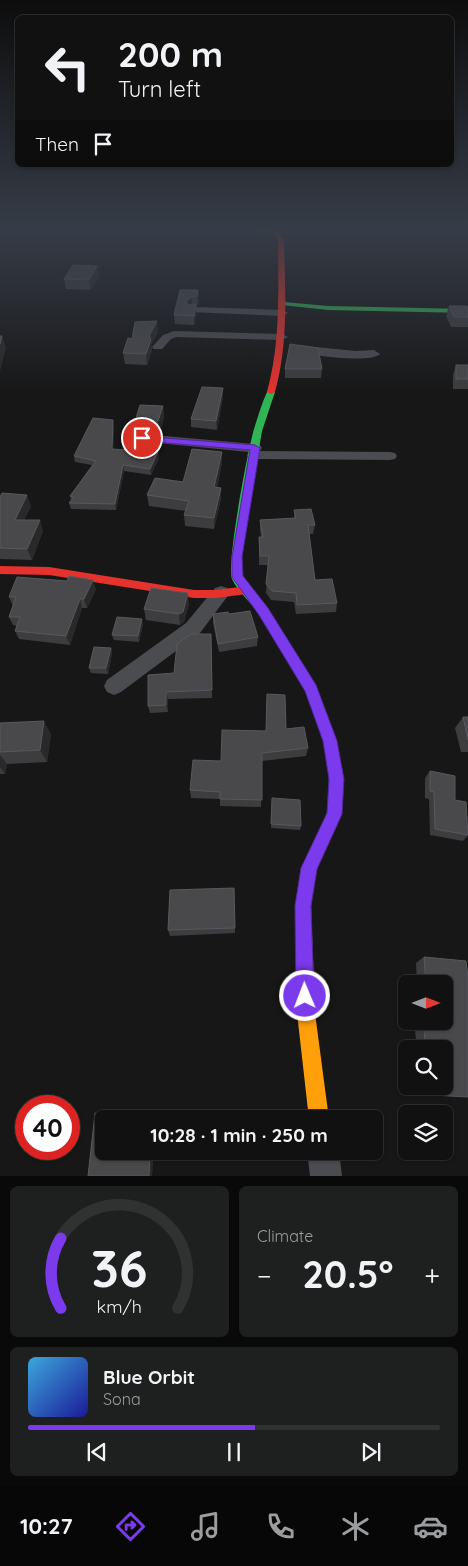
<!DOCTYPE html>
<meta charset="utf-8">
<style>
body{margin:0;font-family:Quicksand,sans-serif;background:#1e1f1f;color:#f1f3f6;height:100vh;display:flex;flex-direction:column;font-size:19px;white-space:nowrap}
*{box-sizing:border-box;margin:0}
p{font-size:16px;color:#9c9d9f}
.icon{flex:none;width:28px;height:28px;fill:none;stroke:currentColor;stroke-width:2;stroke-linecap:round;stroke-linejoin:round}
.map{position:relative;height:1176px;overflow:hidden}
.drawer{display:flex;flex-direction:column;gap:10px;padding:10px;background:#090909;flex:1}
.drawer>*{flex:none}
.top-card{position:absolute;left:15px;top:15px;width:439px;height:152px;border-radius:8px;box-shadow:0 1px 4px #0004,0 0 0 1px #303131;background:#111;color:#f1f3f6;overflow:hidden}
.needle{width:32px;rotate:90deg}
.tools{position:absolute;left:398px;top:975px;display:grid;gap:10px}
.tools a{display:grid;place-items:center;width:55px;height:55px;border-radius:8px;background:#111;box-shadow:0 1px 4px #0004,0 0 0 1px #303131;font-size:25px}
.speed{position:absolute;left:15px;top:1095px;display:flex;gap:10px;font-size:25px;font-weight:700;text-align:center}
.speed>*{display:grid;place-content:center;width:65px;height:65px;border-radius:50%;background:#111;box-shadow:0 1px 4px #0004,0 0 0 1px #303131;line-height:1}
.speed .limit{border:8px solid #d22;background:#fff;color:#111}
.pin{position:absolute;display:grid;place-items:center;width:42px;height:42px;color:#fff;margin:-21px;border:2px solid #fff;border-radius:50%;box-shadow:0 1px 5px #0007}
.me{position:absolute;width:55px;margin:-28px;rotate:359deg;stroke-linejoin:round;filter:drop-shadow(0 0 4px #0008)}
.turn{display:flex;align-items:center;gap:18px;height:105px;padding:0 20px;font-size:22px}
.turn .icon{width:65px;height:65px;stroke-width:2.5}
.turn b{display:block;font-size:35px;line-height:42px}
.then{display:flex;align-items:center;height:48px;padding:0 20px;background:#0003;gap:10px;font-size:19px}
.big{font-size:38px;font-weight:800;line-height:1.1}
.drawer .widget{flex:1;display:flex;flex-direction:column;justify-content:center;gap:8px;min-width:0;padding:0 18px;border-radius:8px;background:#1e1f1f}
.drawer .dial{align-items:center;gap:0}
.dial svg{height:130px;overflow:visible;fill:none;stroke:#303131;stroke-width:7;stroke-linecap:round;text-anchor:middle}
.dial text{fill:#f1f3f6;stroke:none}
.song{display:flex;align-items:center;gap:15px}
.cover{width:60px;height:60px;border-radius:8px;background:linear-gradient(135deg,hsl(200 70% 55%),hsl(240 70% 35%))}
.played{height:5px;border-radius:2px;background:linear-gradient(90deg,#7c3aed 55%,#303131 55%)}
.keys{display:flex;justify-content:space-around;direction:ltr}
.heat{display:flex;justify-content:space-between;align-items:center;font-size:28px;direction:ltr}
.drawer .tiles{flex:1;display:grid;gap:10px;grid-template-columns:1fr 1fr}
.widget:last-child{grid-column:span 2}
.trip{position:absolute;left:95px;top:1110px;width:288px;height:50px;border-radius:8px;background:#111;box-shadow:0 1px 4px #0004,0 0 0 1px #303131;font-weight:800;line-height:50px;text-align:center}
.tab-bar{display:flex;height:80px;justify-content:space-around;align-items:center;background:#070707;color:#9c9d9f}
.tab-bar .icon{width:35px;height:35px}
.tab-bar .on{color:#7c3aed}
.tab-bar b{font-size:22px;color:#f1f3f6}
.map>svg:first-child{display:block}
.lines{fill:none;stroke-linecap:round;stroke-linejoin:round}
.street{fill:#4b4c50;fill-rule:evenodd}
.fast{fill:#30b455;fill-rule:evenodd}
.slow{fill:#ff9f0a;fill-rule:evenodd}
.jam{fill:#e5322d;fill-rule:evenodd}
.wall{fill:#3d3d3f}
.shaded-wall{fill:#29292a}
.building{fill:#49494c;stroke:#58595d}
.route{fill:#7c3aed;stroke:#51269a}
</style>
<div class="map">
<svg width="468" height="1176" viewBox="0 0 468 1176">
<rect width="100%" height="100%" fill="#171717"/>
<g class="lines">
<g class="street">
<polygon points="0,229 57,229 53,232 0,234"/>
<polygon points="281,229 294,229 280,236 274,236 274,232"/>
<polygon points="193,307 283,310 288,313 283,316 189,312 188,310"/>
<polygon points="174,331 282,334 288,337 282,340 176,337 171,339 162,349 154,349 152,347 163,335"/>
<path d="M296,345l60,6 18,-1 6,4c-10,10 -73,1 -88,-3l-2,-2z"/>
<polygon points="142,434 255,444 260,445 262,448 260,451 390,452 395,453 397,456 395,459 390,460 254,459 249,458 247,455 249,452 137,441 135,438"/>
<polygon points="221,586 227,588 230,593 200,633 121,692 114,695 107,692 104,686 107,680 186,623 215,588"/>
<polygon points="307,1151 339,1151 342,1176 310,1176"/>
</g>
<g class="fast">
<polygon points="284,302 328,306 468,309 468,313 328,310 282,305 281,304"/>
<path d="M268,390l7,2 -13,39 -13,77 -7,49 1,19 24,32 49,77 21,56 6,38 -1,35 -7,16 -5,2 -5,-2 -2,-5c15,-36 0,-101 -18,-135 -14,-26 -30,-51 -46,-75 -7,-12 -21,-23 -27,-36 -6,-14 16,-130 22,-150 4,-12 8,-27 14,-39z"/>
</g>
<polygon class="slow" points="330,818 335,820 337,825 317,869 311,906 315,1013 329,1119 309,1119 297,1013 295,906 301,868 325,820"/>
<g class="jam">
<path d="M251,229c13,0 25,0 33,10 1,52 5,102 -9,153l-4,2 -4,-2c14,-51 11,-101 11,-153l-3,-4z"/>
<polygon points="0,566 49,567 194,590 216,590 247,586 251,587 253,590 251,593 247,594 216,598 194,598 49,575 0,574"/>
</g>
</g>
<g class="wall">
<polygon points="97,266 99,276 91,290 66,289 64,279"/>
<polygon points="198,290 199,299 198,305 196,305 196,314 194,325 175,324 174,315"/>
<polygon points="449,306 468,317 468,327 451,327 446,316"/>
<polygon points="158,332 151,345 152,350 147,365 125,364 123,353 132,339"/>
<polygon points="456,365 468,365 468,389 453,389 453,375"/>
<polygon points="285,369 322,369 321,378 285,378"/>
<polygon points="223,388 223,396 217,430 191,427 191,419"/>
<polygon points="163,406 164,417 160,433 137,433 135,421"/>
<polygon points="114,426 113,449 159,458 151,475 124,471 116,510 71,509 69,503 71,500 70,496 92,465 75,462 74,456"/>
<polygon points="222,463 217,487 221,488 221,499 214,529 185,526 184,515 186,511 149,506 147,495 183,482"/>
<polygon points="0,497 31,506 24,520 43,531 32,560 0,559"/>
<polygon points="294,510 315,525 313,534 309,534 315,580 337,603 336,612 296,614 294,602 271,600 266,593 268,565 259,565 259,537 261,537 260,529 260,520 294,518"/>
<polygon points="96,589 87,608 82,608 70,645 19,639 15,631 17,626 13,625 9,617 13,606 9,597"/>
<polygon points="189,604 184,622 180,625 146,620 144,609"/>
<polygon points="213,614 229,614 258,637 257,646 219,652 213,623"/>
<polygon points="143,624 139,642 114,640 112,635"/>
<polygon points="211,634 212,698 168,699 168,712 150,713 148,706 174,673"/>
<polygon points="111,648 112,653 108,674 91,673 89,668"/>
<polygon points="267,694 286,729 308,748 306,756 262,761 261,807 220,806 220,799 191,798 190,790 221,761 266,731"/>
<polygon points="463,717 468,717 468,752 461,752 455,728"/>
<polygon points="0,723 51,734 47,762 7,764 5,774 0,774"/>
<polygon points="430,771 455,800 468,830 468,835 463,841 430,835 429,799 425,798 425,778"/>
<polygon points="272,798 301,826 300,830 271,828"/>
<polygon points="234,888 235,933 170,936 168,930"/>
<polygon points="424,957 468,977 468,1097 423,1095 422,1086 444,1086 444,1049 417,1049 414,1021 444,1021 444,984 417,984 416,963"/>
<polygon points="100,1112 144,1112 144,1119 104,1119 104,1151 153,1151 152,1176 88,1176 95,1113"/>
</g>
<g class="shaded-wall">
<polygon points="97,266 99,276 91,290 89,280"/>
<polygon points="198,290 199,299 198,305 197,296"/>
<polygon points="192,297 192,305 186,309 186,301"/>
<polygon points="196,305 196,314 194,325 194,316"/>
<polygon points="157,321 158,332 151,345 152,350 147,365 146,354 149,336"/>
<polygon points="2,336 6,348 0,371 0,344"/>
<polygon points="223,388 223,396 217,430 216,421"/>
<polygon points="163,406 164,417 160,433 158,421"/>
<polygon points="113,420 114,426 113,454 112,449"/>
<polygon points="158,452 159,458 151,475 150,469"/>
<polygon points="222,452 222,463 215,498 214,487"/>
<polygon points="123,465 124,471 116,510 115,504"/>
<polygon points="221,488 221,499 214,529 214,518"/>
<polygon points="27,495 31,506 19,531 15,520"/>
<polygon points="40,520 43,531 32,560 27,549"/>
<polygon points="93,580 96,589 87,608 84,599"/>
<polygon points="188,593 189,604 184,622 180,625 179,614"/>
<polygon points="80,599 82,608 70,645 66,636"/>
<polygon points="142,619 143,624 139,642 138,636"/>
<polygon points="111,648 112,653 108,674 106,668"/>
<polygon points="166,692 168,699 168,712 166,705"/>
<polygon points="44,721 51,734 47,762 40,750"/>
<polygon points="0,755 7,764 5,774 0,767"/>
<polygon points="144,1112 144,1119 140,1119 141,1113"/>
<polygon points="150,1151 153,1151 152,1176 149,1176"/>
</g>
<g class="building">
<polygon points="73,265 97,266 89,280 64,279"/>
<polygon points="180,290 198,290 197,296 192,297 186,301 188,305 196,305 194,316 174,315"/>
<polygon points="449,306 467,306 468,309 468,317 454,317"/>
<polygon points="157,321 149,336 151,339 146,354 123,353 128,338 132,339 135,322"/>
<polygon points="0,336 2,336 0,344"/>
<polygon points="290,344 318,348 322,369 285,369"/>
<rect x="456" y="365" width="12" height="14"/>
<polygon points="202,387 223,388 216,421 191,419"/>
<polygon points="140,405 163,406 158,421 135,421"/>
<polygon points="93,418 113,420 112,449 158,452 150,469 123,465 115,504 69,503 74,497 70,496 96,461 74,456"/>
<polygon points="192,449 222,452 214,487 221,488 214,518 184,515 189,501 147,495 155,478 183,482"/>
<polygon points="2,493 27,495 15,520 40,520 27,549 0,548 0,497"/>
<polygon points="311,509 315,525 308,525 315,580 332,579 337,603 297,605 296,593 272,591 266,584 269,556 260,556 259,537 263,537 260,520 296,518 294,510"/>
<polygon points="69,576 93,580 84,599 80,599 66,636 15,631 20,617 9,617 16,597 9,597 17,577 67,581"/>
<polygon points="151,588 188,593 183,612 179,614 144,609"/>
<polygon points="250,611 258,637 218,644 213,614 228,612 229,614"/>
<polygon points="117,617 142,619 138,636 112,635"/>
<polygon points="191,634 211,634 212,690 166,692 166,705 148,706 148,675 174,673 177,644"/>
<polygon points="94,647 111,648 106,668 89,668"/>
<polygon points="267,694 285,695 286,729 304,727 308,748 262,753 262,800 220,799 220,792 190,790 193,760 221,761 222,730 266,731"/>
<polygon points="463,717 468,717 468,740"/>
<polygon points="44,721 40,750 0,752 0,723"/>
<polygon points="430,771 455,776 455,800 466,802 468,835 435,829 434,792 430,791"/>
<polygon points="272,798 300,800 301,826 271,824"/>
<polygon points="234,888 235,928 168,930 170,890"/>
<polygon points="424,957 466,961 468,977 468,1097 432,1095 431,1086 444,1086 444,1049 426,1049 423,1021 444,1021 444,984 426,984"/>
<polygon points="95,1113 141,1113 140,1119 104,1119 104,1151 150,1151 149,1176 88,1176"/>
</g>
<linearGradient id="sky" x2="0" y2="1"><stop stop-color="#0d0d0d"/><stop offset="0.58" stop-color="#363c47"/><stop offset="1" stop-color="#363c47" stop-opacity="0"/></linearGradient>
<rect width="468" height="394" fill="url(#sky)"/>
<polygon class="route" points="139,436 255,445 260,448 242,557 243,576 268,608 316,685 337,741 344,779 342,814 317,869 311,906 314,996 311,1002 305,1004 299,1002 296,996 295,906 301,868 327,813 329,779 323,741 305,691 259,615 232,577 232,557 250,450 142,441 138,438"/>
</svg>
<div class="tools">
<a><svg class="needle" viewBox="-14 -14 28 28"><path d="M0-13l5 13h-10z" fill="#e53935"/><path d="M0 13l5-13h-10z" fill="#9c9d9f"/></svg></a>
<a><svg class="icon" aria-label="search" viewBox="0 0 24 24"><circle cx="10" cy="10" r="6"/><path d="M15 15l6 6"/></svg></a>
<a><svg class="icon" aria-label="layers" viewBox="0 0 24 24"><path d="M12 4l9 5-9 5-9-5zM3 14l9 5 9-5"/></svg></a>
</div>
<div class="speed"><div class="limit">40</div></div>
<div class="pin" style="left:142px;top:438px;background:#d93025"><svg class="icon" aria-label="arrive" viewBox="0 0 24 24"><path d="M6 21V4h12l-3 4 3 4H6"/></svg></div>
<svg class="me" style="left:305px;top:996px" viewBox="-20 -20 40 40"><circle r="17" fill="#7c3aed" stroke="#fff" stroke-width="3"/><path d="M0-11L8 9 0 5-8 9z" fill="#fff"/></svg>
<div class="trip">10:28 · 1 min · 250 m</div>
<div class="top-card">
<div class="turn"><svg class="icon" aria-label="left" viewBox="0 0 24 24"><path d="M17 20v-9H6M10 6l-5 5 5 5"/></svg><div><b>200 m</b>Turn left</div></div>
<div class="then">Then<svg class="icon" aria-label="arrive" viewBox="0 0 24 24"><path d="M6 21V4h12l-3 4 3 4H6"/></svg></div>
</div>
</div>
<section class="drawer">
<div class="tiles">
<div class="widget dial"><svg viewBox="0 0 100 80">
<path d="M14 69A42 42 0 1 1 86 69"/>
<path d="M14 69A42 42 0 0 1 14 26" stroke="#7c3aed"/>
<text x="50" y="56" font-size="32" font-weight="700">36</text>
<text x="50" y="72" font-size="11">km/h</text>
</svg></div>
<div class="widget"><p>Climate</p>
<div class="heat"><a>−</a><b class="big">20.5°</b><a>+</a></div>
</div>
<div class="widget">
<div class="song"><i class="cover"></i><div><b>Blue Orbit</b><p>Sona</p></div></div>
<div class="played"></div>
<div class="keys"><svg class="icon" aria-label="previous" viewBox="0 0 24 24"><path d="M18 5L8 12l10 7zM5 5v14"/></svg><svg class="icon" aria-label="pause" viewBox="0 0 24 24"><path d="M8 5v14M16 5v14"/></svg><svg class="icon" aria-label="next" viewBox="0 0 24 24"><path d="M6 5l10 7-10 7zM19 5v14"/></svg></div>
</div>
</div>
</section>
<nav class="tab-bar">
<b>10:27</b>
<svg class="icon on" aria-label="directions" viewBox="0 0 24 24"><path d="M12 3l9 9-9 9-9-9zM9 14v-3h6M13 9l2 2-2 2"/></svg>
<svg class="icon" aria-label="music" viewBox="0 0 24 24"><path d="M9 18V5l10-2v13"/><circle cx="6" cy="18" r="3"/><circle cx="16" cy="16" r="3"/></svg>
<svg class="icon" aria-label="phone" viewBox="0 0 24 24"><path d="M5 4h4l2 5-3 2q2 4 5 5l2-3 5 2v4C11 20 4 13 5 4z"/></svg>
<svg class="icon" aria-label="climate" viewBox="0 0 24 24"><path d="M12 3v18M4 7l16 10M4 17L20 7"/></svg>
<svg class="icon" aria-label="car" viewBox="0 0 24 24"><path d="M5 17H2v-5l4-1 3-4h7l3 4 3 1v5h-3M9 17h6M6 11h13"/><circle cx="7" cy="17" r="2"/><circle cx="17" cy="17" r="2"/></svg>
</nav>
